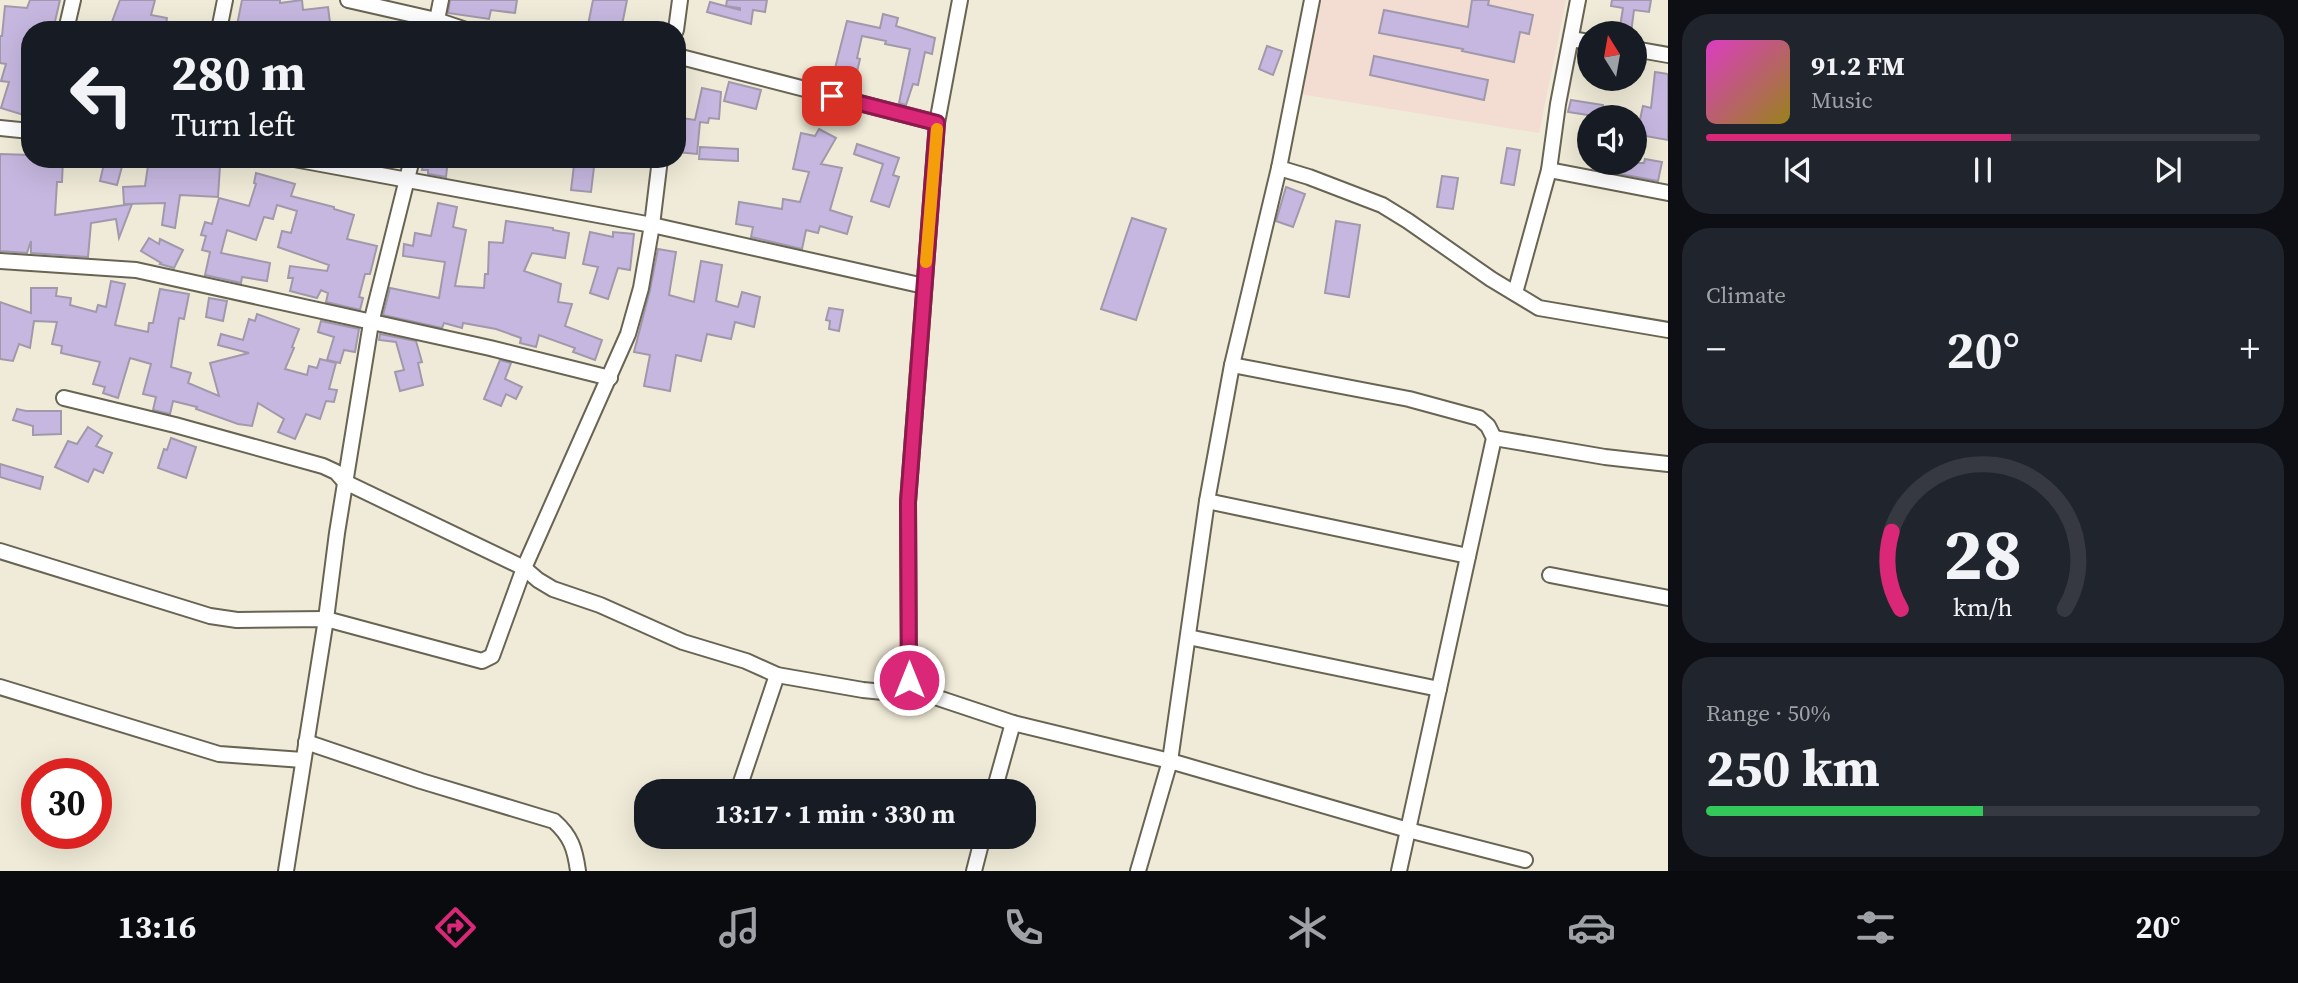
<!DOCTYPE html>
<meta charset="utf-8">
<style>
body{margin:0;font-family:"Source Serif 4",serif;background:#20242c;color:#f1f3f6;height:100vh;display:flex;flex-direction:column;font-size:26px;white-space:nowrap}
*{box-sizing:border-box;margin:0}
p{font-size:23px;color:#9ea1a6}
.icon{flex:none;width:38px;height:38px;fill:none;stroke:currentColor;stroke-width:2;stroke-linecap:round;stroke-linejoin:round}
.map{position:relative;flex:1;overflow:hidden}
.drawer{display:flex;flex-direction:column;gap:14px;padding:14px;background:#0d0f14;width:630px}
.drawer>*{flex:none}
.hud{position:absolute;left:21px;top:21px;width:665px;height:147px;border-radius:28px;box-shadow:0 7px 28px #0002;background:#171b24;color:#f1f3f6;overflow:hidden}
.needle{width:46px;rotate:349deg}
.controls{position:absolute;left:1577px;top:21px;display:grid;gap:14px}
.controls a{display:grid;place-items:center;width:70px;height:70px;border-radius:50%;background:#171b24;box-shadow:0 7px 28px #0002;font-size:35px}
.speed{position:absolute;left:21px;top:758px;display:flex;gap:14px;font-size:35px;font-weight:700;text-align:center}
.speed>*{display:grid;place-content:center;width:91px;height:91px;border-radius:50%;background:#171b24;box-shadow:0 7px 28px #0002;line-height:1}
.speed .limit{border:10px solid #d22;background:#fff;color:#111}
.pin{position:absolute;display:grid;place-items:center;width:60px;height:60px;color:#fff;margin:-30px;border-radius:14px;box-shadow:0 4px 10px #0006}
.me{position:absolute;width:77px;margin:-38px;rotate:0deg;stroke-linejoin:round;filter:drop-shadow(0 0 5px #0008)}
.turn{display:flex;align-items:center;gap:24px;height:147px;padding:0 35px;font-size:32px}
.turn .icon{width:91px;height:91px;stroke-width:2.5}
.turn b{display:block;font-size:49px;line-height:60px}
.big{font-size:52px;font-weight:700;line-height:1.1}
.drawer .widget{flex:1;display:flex;flex-direction:column;justify-content:center;gap:10px;min-width:0;padding:0 24px;border-radius:28px;background:#20242c}
.drawer .dial{align-items:center;gap:0}
.dial svg{height:182px;overflow:visible;fill:none;stroke:#363941;stroke-width:7;stroke-linecap:round;text-anchor:middle}
.dial text{fill:#f1f3f6;stroke:none}
.song{display:flex;align-items:center;gap:21px}
.cover{width:84px;height:84px;border-radius:10px;background:linear-gradient(135deg,hsl(310 70% 55%),hsl(50 70% 35%))}
.played{height:7px;border-radius:4px;background:linear-gradient(90deg,#db2777 55%,#363941 55%)}
.keys{display:flex;justify-content:space-around;direction:ltr}
.heat{display:flex;justify-content:space-between;align-items:center;font-size:38px;direction:ltr}
.charge{height:10px;border-radius:5px;background:linear-gradient(90deg,#34c759 50%,#363941 0)}
.trip{position:absolute;left:634px;top:779px;width:402px;height:70px;border-radius:28px;background:#171b24;box-shadow:0 7px 28px #0002;font-weight:700;line-height:70px;text-align:center}
.tabs{display:flex;height:112px;justify-content:space-around;align-items:center;background:#090b0e;color:#9ea1a6}
.tabs .icon{width:49px;height:49px}
.tabs .selected{color:#db2777}
.tabs b{font-size:32px;color:#f1f3f6}
main{display:flex;flex:1;min-height:0}
.map>svg:first-child{display:block}
.education{fill:#f3dcd1}
.building{fill:#c6b7e0;stroke:#a099ab;stroke-width:2}
.lines{fill:none;stroke-linecap:round;stroke-linejoin:round}
.minor-casing{stroke:#686453;stroke-width:18}
.minor{stroke:#fff;stroke-width:14}
.route-casing{stroke:#8e194d;stroke-width:18}
.route{stroke:#db2777;stroke-width:12}
.slow{stroke:#f59e0b;stroke-width:12}
</style>
<main>
<div class="map">
<svg width="1668" height="871" viewBox="0 0 1668 871">
<rect width="100%" height="100%" fill="#f0ebd8"/>
<polygon class="education" points="1314,0 1566,0 1539,133 1294,93"/>
<g class="building">
<polygon points="30,0 60,0 53,30 30,30 30,117 1,108 9,82 1,81 6,64 0,63 0,36 2,36 5,6 27,8"/>
<polygon points="120,0 155,0 151,15 167,18 165,29 144,25 143,30 109,30"/>
<polygon points="242,0 280,0 280,3 302,0 303,10 328,7 331,30 236,30"/>
<polygon points="450,0 517,0 515,13 491,10 489,19 448,13"/>
<polygon points="593,0 627,0 621,30 587,30"/>
<polygon points="727,0 767,0 765,12 753,10 751,24 707,12 710,2 740,10 740,8 726,6"/>
<polygon points="1472,0 1489,0 1488,5 1533,15 1529,34 1520,32 1514,62 1462,51 1463,49 1379,33 1384,10 1468,27"/>
<polygon points="1612,0 1651,0 1649,12 1634,10 1631,33 1619,33 1623,8 1611,6"/>
<polygon points="883,14 898,18 896,26 935,38 932,54 925,52 918,85 913,84 906,105 899,103 910,49 885,44 886,41 862,36 857,58 860,59 853,89 831,84 847,21 880,28"/>
<polygon points="1267,46 1282,51 1273,75 1259,69"/>
<polygon points="1374,56 1488,80 1484,100 1370,75"/>
<polygon points="1655,72 1668,74 1668,140 1634,134 1634,123 1639,124 1643,106 1651,108"/>
<polygon points="729,82 761,90 756,109 724,101"/>
<polygon points="702,88 721,92 719,119 709,118 708,123 700,122 697,154 677,152 677,127 680,127 681,118 695,120"/>
<polygon points="1571,100 1603,105 1601,117 1568,112"/>
<polygon points="819,129 836,138 821,164 842,168 830,210 852,217 847,234 820,226 818,233 806,230 802,249 751,237 753,227 736,224 739,202 782,209 783,199 800,202 809,172 793,169 801,133 815,136"/>
<polygon points="857,144 899,158 893,175 899,177 889,207 871,201 883,164 854,154"/>
<polygon points="700,147 738,149 738,161 699,159"/>
<polygon points="1507,148 1520,150 1514,185 1501,183"/>
<polygon points="0,154 30,155 30,159 63,159 62,182 57,182 55,215 132,204 119,238 116,219 91,223 88,257 31,253 31,241 27,253 0,251"/>
<polygon points="105,159 124,159 117,185 100,181"/>
<polygon points="149,159 170,161 171,159 185,159 184,164 220,166 218,197 180,195 175,228 162,225 165,203 124,204 123,187 145,186"/>
<polygon points="424,159 448,159 446,177 428,174 428,170 422,170"/>
<polygon points="1645,159 1662,162 1658,181 1604,171 1606,163 1644,163"/>
<polygon points="574,165 594,167 591,192 571,190"/>
<polygon points="256,173 295,184 291,196 334,207 334,209 354,215 347,239 377,246 370,274 365,274 359,297 363,298 360,310 326,302 328,293 321,290 317,298 290,291 293,278 288,278 290,266 327,271 329,265 278,247 282,231 291,233 297,211 277,205 273,219 264,217 256,240 227,230 221,253 270,263 267,281 242,277 241,283 205,275 210,252 202,250 206,236 201,235 205,222 212,224 219,198 249,206 256,184 254,183"/>
<polygon points="1442,176 1458,178 1453,209 1437,207"/>
<polygon points="1286,187 1305,194 1293,227 1276,221"/>
<polygon points="438,203 457,207 453,227 466,230 455,286 484,288 485,274 488,274 489,242 503,243 506,221 553,228 553,230 569,233 565,258 532,253 524,271 561,284 558,302 572,304 565,326 602,340 595,360 573,352 575,348 539,335 536,347 520,343 521,338 496,329 463,323 462,328 444,323 442,328 383,315 390,288 439,298 445,262 403,256 404,244 413,246 415,233 431,236"/>
<polygon points="1132,218 1166,229 1136,320 1101,309"/>
<polygon points="1336,221 1360,225 1349,297 1325,293"/>
<polygon points="590,232 613,237 613,232 634,234 630,270 618,268 608,299 590,293 598,267 583,264"/>
<polygon points="149,238 159,244 160,239 183,250 174,268 160,264 161,263 141,251"/>
<polygon points="658,249 676,252 669,295 694,302 701,261 722,265 716,301 738,307 742,292 760,297 754,327 735,322 731,339 707,334 701,361 676,355 670,391 644,386 650,355 634,352 650,290"/>
<polygon points="111,281 125,284 115,325 148,332 149,323 153,323 160,289 189,294 184,319 179,318 171,367 191,373 188,383 219,396 210,363 249,353 218,345 221,334 243,340 249,319 255,321 257,314 299,329 292,347 294,348 285,369 307,375 309,366 317,368 320,359 336,363 329,389 337,390 334,402 326,401 320,419 306,414 295,439 278,432 284,419 258,403 252,426 238,424 196,409 197,407 173,401 170,414 153,410 156,397 143,394 151,364 130,358 118,398 103,393 105,387 93,384 100,362 61,353 62,346 52,344 57,322 34,321 30,348 19,344 13,361 0,359 0,302 31,313 31,288 57,288 56,296 71,298 70,305 96,312 98,305 106,307"/>
<polygon points="209,298 227,301 223,321 206,317"/>
<polygon points="829,308 843,310 839,331 829,329 830,321 826,320"/>
<polygon points="321,321 359,329 355,352 344,350 340,363 327,360 334,337 318,332"/>
<polygon points="380,334 416,341 422,362 418,363 423,385 400,391 395,372 404,370 396,342 379,340"/>
<polygon points="500,360 511,363 505,379 522,387 516,399 506,394 501,406 484,399"/>
<polygon points="17,409 26,411 61,411 61,434 33,435 33,426 13,420"/>
<polygon points="88,427 102,436 96,446 112,453 103,473 94,469 88,482 55,467 68,441 77,444"/>
<polygon points="171,438 196,447 186,478 158,468 164,449 167,450"/>
<polygon points="0,464 43,477 40,489 0,477"/>
</g>
<g class="lines">
<g class="minor-casing">
<g id="minor">
<polyline points="348,0 436,20 466,30"/>
<polyline points="66,30 73,0"/>
<polyline points="219,30 225,0"/>
<polyline points="435,30 441,0"/>
<polyline points="676,30 680,0"/>
<polyline points="1571,39 1589,42"/>
<polyline points="1634,49 1668,55"/>
<polyline points="677,56 937,123"/>
<polyline points="0,128 30,131"/>
<polyline points="294,159 652,225 924,286"/>
<polyline points="1279,168 1309,177 1382,205 1408,221 1491,279 1539,308 1668,330"/>
<polyline points="1549,170 1668,193"/>
<polyline points="0,261 136,270 490,348 610,378"/>
<polyline points="1515,293 1549,170 1558,104 1578,0"/>
<polyline points="1232,365 1409,399 1479,418 1488,426 1494,438 1399,871"/>
<polyline points="64,398 175,425 323,466 336,472 345,482 524,568 538,580 553,589 600,605 683,642 746,661 777,675 863,690 935,697 1013,723 1170,761 1408,830 1525,860"/>
<polyline points="1494,438 1605,457 1668,464"/>
<polyline points="1207,501 1468,556"/>
<polyline points="0,551 210,616 237,620 326,619 482,661 492,656 524,568 628,334 641,288 652,225 660,159"/>
<polyline points="1550,575 1668,598"/>
<polyline points="1188,637 1439,689"/>
<polyline points="0,687 219,754 303,760"/>
<polyline points="909,695 908,502 937,123 960,0"/>
<path d="M306,742l115,39 133,40c17,15 21,28 24,50"/>
<polyline points="738,791 777,675"/>
<polyline points="994,791 1013,723"/>
<polyline points="286,871 326,619 337,533 371,323 412,159"/>
<polyline points="974,871 983,836"/>
<polyline points="1138,871 1170,761 1207,501 1232,365 1279,168 1312,0"/>
</g>
</g>
<use href="#minor" class="minor"/>
</g>
<g class="lines">
<g class="route-casing">
<polyline id="route" points="832,96 937,123 908,502 909,680"/>
</g>
<use href="#route" class="route"/>
<polyline class="slow" points="926,262 937,129"/>
</g>
</svg>
<div class="controls">
<a><svg class="needle" viewBox="-14 -14 28 28"><path d="M0-13l5 13h-10z" fill="#e53935"/><path d="M0 13l5-13h-10z" fill="#9ea1a6"/></svg></a>
<a><svg class="icon" aria-label="sound" viewBox="0 0 24 24"><path d="M4 9h4l5-4v14l-5-4H4zM17 9q2 3 0 6"/></svg></a>
</div>
<div class="speed"><div class="limit">30</div></div>
<div class="pin" style="left:832px;top:96px;background:#d93025"><svg class="icon" aria-label="arrive" viewBox="0 0 24 24"><path d="M6 21V4h12l-3 4 3 4H6"/></svg></div>
<svg class="me" style="left:909px;top:680px" viewBox="-20 -20 40 40"><circle r="17" fill="#db2777" stroke="#fff" stroke-width="3"/><path d="M0-11L8 9 0 5-8 9z" fill="#fff"/></svg>
<div class="trip">13:17 · 1 min · 330 m</div>
<div class="hud">
<div class="turn"><svg class="icon" aria-label="left" viewBox="0 0 24 24"><path d="M17 20v-9H6M10 6l-5 5 5 5"/></svg><div><b>280 m</b>Turn left</div></div>
</div>
</div>
<section class="drawer">
<div class="widget">
<div class="song"><i class="cover"></i><div><b>91.2 FM</b><p>Music</p></div></div>
<div class="played"></div>
<div class="keys"><svg class="icon" aria-label="previous" viewBox="0 0 24 24"><path d="M18 5L8 12l10 7zM5 5v14"/></svg><svg class="icon" aria-label="pause" viewBox="0 0 24 24"><path d="M8 5v14M16 5v14"/></svg><svg class="icon" aria-label="next" viewBox="0 0 24 24"><path d="M6 5l10 7-10 7zM19 5v14"/></svg></div>
</div>
<div class="widget"><p>Climate</p>
<div class="heat"><a>−</a><b class="big">20°</b><a>+</a></div>
</div>
<div class="widget dial"><svg viewBox="0 0 100 80">
<path d="M14 69A42 42 0 1 1 86 69"/>
<path d="M14 69A42 42 0 0 1 10 35" stroke="#db2777"/>
<text x="50" y="56" font-size="32" font-weight="700">28</text>
<text x="50" y="72" font-size="11">km/h</text>
</svg></div>
<div class="widget"><p>Range · 50%</p><b class="big">250 km</b><div class="charge"></div></div>
</section>
</main>
<nav class="tabs">
<b>13:16</b>
<svg class="icon selected" aria-label="directions" viewBox="0 0 24 24"><path d="M12 3l9 9-9 9-9-9zM9 14v-3h6M13 9l2 2-2 2"/></svg>
<svg class="icon" aria-label="music" viewBox="0 0 24 24"><path d="M9 18V5l10-2v13"/><circle cx="6" cy="18" r="3"/><circle cx="16" cy="16" r="3"/></svg>
<svg class="icon" aria-label="phone" viewBox="0 0 24 24"><path d="M5 4h4l2 5-3 2q2 4 5 5l2-3 5 2v4C11 20 4 13 5 4z"/></svg>
<svg class="icon" aria-label="climate" viewBox="0 0 24 24"><path d="M12 3v18M4 7l16 10M4 17L20 7"/></svg>
<svg class="icon" aria-label="car" viewBox="0 0 24 24"><path d="M5 17H2v-5l4-1 3-4h7l3 4 3 1v5h-3M9 17h6M6 11h13"/><circle cx="7" cy="17" r="2"/><circle cx="17" cy="17" r="2"/></svg>
<svg class="icon" aria-label="filters" viewBox="0 0 24 24"><path d="M4 7h16M4 17h16"/><circle cx="9" cy="7" r="2"/><circle cx="15" cy="17" r="2"/></svg>
<b>20°</b>
</nav>
